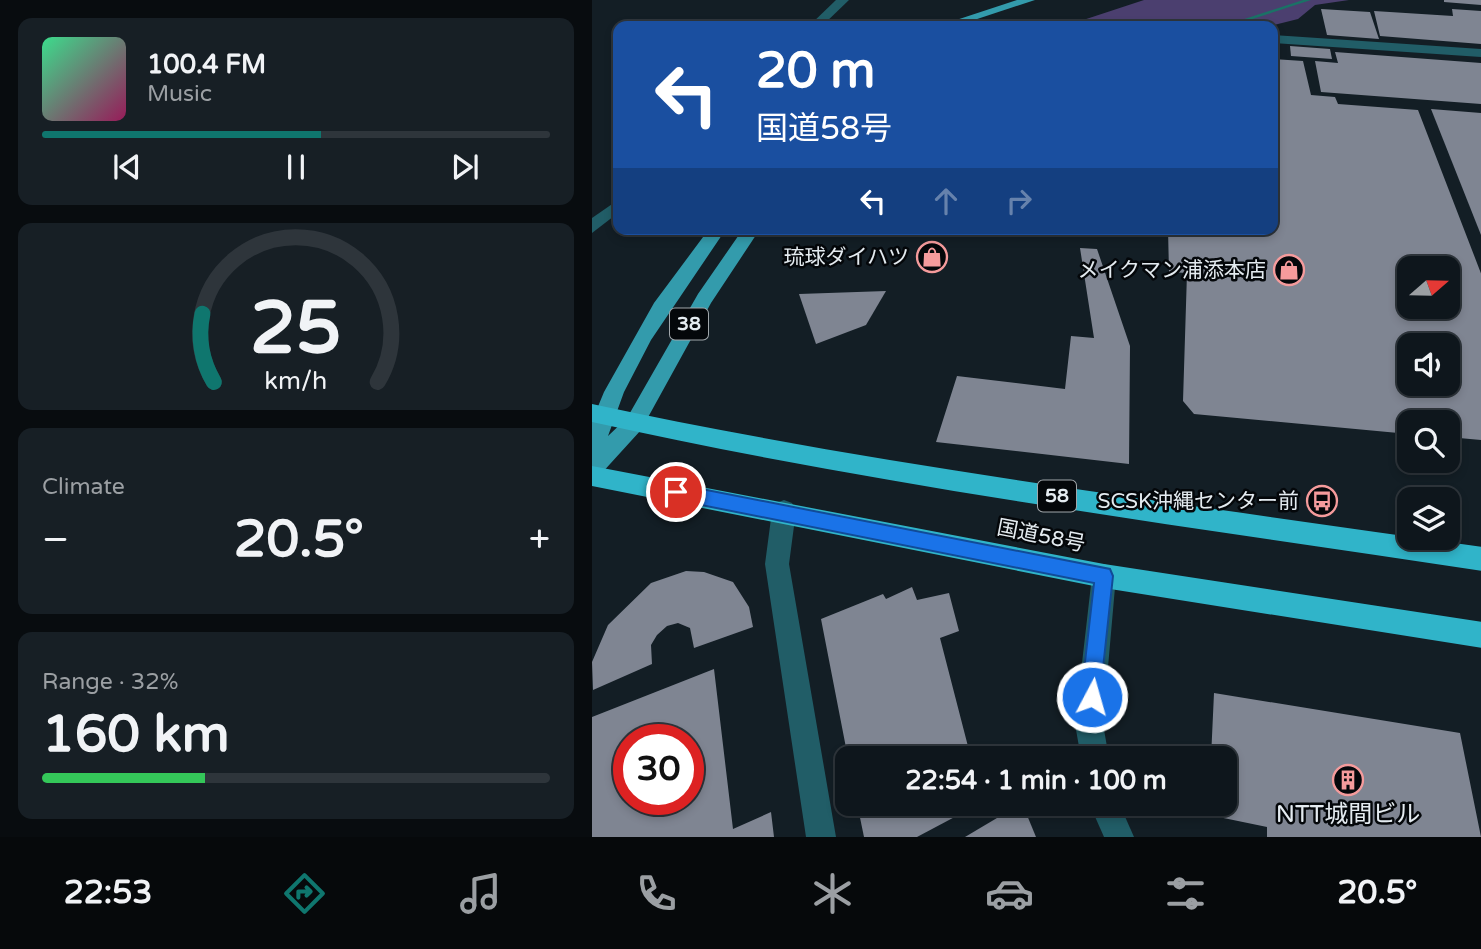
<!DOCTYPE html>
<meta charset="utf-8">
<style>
body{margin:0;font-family:"Varela Round","Noto Sans JP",sans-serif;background:#171f25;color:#f1f3f6;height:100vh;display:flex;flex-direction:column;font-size:26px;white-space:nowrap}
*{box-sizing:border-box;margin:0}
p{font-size:23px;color:#9b9fa3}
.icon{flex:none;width:38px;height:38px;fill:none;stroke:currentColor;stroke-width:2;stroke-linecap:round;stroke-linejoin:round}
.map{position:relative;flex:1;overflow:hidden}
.panel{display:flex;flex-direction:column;gap:18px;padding:18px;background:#080c0f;width:592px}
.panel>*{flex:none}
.top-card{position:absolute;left:21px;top:21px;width:665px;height:214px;border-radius:14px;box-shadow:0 4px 10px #0003,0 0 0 2px #2e353b;background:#1a4fa0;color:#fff;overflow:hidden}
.needle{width:46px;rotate:70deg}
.tools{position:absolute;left:805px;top:256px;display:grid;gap:14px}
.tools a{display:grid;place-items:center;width:63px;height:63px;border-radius:14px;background:#0e161c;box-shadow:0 4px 10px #0003,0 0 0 2px #2e353b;font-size:35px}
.speed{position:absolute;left:21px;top:724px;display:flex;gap:14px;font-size:35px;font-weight:700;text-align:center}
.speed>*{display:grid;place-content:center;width:91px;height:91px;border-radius:50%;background:#0e161c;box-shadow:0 4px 10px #0003,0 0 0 2px #2e353b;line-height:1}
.speed .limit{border:10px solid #d22;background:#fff;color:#111}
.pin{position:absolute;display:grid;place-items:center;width:60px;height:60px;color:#fff;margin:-30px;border:4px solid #fff;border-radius:50%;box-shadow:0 2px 7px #0007}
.me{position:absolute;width:77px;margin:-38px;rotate:6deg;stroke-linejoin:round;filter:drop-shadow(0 0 5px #0008)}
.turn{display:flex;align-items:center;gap:24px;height:147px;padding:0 28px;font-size:32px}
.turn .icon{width:91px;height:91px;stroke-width:2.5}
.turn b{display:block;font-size:49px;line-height:60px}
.lanes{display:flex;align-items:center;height:66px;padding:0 28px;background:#0003;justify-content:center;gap:35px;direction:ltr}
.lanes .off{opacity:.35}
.big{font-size:52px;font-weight:700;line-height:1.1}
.panel .card{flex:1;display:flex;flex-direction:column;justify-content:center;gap:10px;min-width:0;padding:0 24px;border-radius:14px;background:#171f25}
.panel .dial{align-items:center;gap:0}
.dial svg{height:182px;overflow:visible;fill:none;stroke:#2e353b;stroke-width:7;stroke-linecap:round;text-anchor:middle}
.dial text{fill:#f1f3f6;stroke:none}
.song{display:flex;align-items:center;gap:21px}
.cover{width:84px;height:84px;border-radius:10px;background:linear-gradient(135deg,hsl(150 70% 55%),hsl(330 70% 35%))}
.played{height:7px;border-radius:4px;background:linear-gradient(90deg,#0f766e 55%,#2e353b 55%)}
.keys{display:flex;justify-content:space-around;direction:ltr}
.heat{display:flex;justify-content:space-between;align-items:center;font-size:38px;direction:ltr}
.charge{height:10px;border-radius:5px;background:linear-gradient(90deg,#34c759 32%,#2e353b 0)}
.trip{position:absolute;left:243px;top:746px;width:402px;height:70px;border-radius:14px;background:#0e161c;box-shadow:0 4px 10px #0003,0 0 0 2px #2e353b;font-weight:700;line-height:70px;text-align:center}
.menu{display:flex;height:112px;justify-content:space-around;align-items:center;background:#06090b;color:#9b9fa3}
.menu .icon{width:49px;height:49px}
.menu .active{color:#0f766e}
.menu b{font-size:32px;color:#f1f3f6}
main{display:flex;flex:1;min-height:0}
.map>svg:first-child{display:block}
.forest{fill:#4b3f6f}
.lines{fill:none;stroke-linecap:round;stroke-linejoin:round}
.stream{fill:#1b7166;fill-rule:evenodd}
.building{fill:#7f8592;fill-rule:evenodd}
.minor{fill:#215d67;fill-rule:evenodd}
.major{fill:#339bac;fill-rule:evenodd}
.highway{fill:#30b4c9;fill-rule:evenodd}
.route{fill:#1a73e8;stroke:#114b97;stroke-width:2}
.labels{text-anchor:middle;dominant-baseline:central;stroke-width:5;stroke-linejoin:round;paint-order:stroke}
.shield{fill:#04070a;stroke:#a1a7ab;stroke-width:2}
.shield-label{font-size:19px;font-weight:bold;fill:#e4ebf0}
.poi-label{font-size:21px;fill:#e4ebf0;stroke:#04070a;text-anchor:end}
.street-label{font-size:21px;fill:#e4ebf0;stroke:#04070a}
.near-poi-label{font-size:24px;fill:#e4ebf0;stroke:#04070a}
</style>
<main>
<section class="panel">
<div class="card">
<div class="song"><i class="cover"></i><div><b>100.4 FM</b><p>Music</p></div></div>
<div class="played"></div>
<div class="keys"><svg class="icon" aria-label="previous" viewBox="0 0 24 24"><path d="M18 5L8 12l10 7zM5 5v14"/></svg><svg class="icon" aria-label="pause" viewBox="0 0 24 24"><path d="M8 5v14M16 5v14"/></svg><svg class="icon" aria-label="next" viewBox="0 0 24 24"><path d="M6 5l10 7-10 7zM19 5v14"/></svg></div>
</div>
<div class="card dial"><svg viewBox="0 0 100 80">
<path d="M14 69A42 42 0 1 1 86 69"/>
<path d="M14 69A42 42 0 0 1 9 39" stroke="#0f766e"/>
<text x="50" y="56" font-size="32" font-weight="700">25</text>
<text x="50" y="72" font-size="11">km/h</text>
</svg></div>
<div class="card"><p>Climate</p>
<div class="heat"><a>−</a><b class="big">20.5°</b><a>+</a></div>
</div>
<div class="card"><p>Range · 32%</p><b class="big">160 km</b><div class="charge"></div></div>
</section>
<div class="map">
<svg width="890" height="837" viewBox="0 0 890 837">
<rect width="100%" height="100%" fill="#131e25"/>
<polygon class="forest" points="552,0 757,0 723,5 706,19 678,26 473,26"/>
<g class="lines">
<polygon class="stream" points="711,0 719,0 639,26 631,26"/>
</g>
<g class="building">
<polygon points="852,0 890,0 890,5 852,2"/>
<polygon points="729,9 778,12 787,39 735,35"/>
<polygon points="860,9 890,11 890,44 788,36 782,11 861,16"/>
<polygon points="698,46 738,49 740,59 699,56"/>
<polygon points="743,52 890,63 890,104 729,92 723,61 746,63"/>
<path d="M681,59l30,2 8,34 24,2 3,7 80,6 64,166v164l-34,-3v-15h-39v12l-215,-20 -11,-13 4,-128 -18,-1 -1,-43h105zM817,268h39v38h-39zM817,345h39v38h-39z"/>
<polygon points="839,109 890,113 890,235 889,235"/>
<polygon points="488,248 505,249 538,346 537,464 344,442 365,376 473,389 479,336 502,338"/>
<polygon points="294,291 274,325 224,344 207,294"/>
<polygon points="94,571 112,572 141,582 157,607 161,627 102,648 98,628 86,623 75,626 65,635 59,645 60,664 1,690 0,662 16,625 59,583"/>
<polygon points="320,587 325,600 357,593 367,631 348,638 379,758 256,758 229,619 291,594 294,599"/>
<path d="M122,669l19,160 38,-17 3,25h-182v-120zM37,740h59v60h-59z"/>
<polygon points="622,693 868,733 889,837 675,837 675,827 617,815 617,803 634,803 634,758 619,758"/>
<polygon points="265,803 389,803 325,837 272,837"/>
<polygon points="430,803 444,837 373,837"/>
</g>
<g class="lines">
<g class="minor">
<polygon points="244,0 257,0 230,26 217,26"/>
<polygon points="681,35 890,49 890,57 681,43"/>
<polygon points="26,200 26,213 0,233 0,218"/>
<polygon points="192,500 200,503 204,511 197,564 244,837 214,837 173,564 180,511 184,503"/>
<polygon points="512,564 521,567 524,576 511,724 517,758 489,758 483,724 500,576 503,567"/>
<polygon points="497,803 527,803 542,837 512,837"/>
</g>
<g class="major">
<polygon points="425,0 443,0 364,26 346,26"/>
<polygon points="117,229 134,229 59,340 32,392 16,436 35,418 106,294 151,229 168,229 119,303 49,430 8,475 0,478 0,421 12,392 62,303"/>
</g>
<g class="highway">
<path d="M0,404c293,63 594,100 890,143v24c-297,-45 -597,-84 -890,-149z"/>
<polygon points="0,466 512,564 890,622 890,648 512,588 0,486"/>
</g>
</g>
<polygon class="route" points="84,484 518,569 521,576 507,705 500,708 492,705 489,697 502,583 84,500 75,492"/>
<defs>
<g id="shop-ring" transform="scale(1.575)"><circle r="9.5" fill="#04070a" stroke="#f59b9c" stroke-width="1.5"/><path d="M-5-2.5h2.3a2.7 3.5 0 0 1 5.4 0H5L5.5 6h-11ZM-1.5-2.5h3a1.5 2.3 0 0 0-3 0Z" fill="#f59b9c"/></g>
<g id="bus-ring" transform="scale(1.575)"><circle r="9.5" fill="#04070a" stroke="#f59b9c" stroke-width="1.5"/><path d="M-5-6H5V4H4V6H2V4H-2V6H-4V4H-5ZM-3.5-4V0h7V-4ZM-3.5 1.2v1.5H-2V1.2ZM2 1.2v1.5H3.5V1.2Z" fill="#f59b9c"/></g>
<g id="building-ring" transform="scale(1.575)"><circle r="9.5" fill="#04070a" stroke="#f59b9c" stroke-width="1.5"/><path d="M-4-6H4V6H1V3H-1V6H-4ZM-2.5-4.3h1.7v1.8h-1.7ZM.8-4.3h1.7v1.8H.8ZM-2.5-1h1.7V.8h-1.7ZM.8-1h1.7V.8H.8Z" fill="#f59b9c"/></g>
</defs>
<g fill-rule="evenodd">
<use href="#shop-ring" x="340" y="257"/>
<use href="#shop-ring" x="697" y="270"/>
<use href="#bus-ring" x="730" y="501"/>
<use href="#building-ring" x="756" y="780"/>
</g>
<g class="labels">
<g class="shield">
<rect x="78" y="308.5" width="38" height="31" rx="5"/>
<rect x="446" y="480.5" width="38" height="31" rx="5"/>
</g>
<g class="shield-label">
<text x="97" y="324">38</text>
<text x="465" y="496">58</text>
</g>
<g class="poi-label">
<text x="317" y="257">琉球ダイハツ</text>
<text x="674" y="270">メイクマン浦添本店</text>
<text x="707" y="501">SCSK沖縄センター前</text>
</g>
<g class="street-label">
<text transform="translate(449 536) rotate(11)">国道58号</text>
</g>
<g class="near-poi-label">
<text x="756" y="814">NTT城間ビル</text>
</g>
</g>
</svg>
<div class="tools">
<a><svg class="needle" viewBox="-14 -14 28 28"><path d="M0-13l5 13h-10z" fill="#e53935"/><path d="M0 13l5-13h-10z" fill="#9b9fa3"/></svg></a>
<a><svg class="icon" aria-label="sound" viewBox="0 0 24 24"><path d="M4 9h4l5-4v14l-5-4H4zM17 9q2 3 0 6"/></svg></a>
<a><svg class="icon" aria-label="search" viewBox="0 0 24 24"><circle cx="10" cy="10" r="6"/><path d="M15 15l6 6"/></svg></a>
<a><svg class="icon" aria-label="layers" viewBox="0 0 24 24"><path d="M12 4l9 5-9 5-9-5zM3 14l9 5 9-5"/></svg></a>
</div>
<div class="speed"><div class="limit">30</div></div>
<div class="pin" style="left:84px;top:492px;background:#d93025"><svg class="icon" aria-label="arrive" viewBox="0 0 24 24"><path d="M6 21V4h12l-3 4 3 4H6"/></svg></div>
<svg class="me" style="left:500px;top:697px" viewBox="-20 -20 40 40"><circle r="17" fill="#1a73e8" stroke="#fff" stroke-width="3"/><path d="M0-11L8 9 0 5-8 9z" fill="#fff"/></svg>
<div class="trip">22:54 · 1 min · 100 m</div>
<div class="top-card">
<div class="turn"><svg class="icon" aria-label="left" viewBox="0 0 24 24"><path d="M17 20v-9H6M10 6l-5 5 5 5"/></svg><div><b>20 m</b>国道58号</div></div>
<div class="lanes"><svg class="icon" aria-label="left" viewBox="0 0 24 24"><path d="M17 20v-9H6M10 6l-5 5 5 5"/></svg><svg class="icon off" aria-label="ahead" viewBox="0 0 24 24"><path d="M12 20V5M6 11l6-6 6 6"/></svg><svg class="icon off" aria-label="right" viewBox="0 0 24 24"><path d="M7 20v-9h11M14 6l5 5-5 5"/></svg></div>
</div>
</div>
</main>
<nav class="menu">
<b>22:53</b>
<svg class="icon active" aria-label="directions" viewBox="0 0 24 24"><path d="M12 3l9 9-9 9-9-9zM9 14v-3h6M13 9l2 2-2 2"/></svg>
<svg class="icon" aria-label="music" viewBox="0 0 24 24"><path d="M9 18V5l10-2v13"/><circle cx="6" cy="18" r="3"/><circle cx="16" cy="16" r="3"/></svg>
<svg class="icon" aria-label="phone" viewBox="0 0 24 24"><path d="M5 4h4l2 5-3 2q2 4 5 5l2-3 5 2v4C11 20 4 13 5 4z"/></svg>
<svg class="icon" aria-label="climate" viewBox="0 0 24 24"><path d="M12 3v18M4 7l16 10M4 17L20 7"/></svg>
<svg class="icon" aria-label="car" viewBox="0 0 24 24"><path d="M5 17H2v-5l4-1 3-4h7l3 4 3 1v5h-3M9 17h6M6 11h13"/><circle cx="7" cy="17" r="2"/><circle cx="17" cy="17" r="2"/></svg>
<svg class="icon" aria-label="filters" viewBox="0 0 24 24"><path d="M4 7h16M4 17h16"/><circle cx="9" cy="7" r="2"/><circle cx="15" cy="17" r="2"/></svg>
<b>20.5°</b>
</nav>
